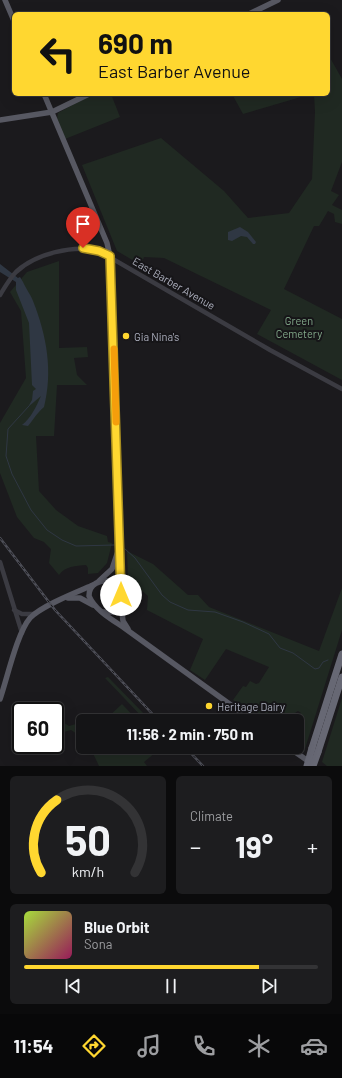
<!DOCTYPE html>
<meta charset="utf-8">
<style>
body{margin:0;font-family:Barlow,sans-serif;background:#1d1d1f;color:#f1f3f6;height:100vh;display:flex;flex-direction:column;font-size:15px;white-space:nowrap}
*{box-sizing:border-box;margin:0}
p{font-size:13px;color:#9d9ea1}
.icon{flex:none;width:22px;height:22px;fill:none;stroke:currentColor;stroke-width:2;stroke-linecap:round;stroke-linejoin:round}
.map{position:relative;height:766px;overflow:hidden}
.sheet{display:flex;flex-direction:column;gap:10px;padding:10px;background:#0b0b0c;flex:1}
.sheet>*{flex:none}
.banner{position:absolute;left:12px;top:12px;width:318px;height:84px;border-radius:6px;box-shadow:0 4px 16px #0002,0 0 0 1px #333335;background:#ffd730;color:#111;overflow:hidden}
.speed{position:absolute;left:12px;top:702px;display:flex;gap:8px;font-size:20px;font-weight:700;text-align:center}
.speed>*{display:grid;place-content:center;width:52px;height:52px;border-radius:50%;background:#141416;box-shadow:0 4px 16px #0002,0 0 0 1px #333335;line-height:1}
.speed .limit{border:2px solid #111;border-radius:6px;background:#fff;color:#111}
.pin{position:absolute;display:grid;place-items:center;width:34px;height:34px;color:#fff;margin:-41px -17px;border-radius:50% 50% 50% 0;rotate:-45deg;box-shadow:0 0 4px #0007}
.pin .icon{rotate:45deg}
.me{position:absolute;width:44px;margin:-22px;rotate:0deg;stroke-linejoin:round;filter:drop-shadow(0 0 3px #0008)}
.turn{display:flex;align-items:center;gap:14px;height:84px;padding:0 20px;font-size:18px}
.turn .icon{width:52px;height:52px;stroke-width:2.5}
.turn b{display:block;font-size:28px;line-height:34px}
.big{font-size:30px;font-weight:700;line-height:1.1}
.sheet .widget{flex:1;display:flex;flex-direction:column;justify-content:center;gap:6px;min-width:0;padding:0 14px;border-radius:6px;background:#1d1d1f}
.sheet .dial{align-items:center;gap:0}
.dial svg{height:104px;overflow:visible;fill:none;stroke:#333335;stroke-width:7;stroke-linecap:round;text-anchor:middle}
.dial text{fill:#f1f3f6;stroke:none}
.song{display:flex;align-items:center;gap:12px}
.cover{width:48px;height:48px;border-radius:6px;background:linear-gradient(135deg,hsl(80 70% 55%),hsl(330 70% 35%))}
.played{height:4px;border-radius:2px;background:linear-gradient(90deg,#ffd730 80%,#333335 80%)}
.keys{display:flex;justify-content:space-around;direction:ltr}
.heat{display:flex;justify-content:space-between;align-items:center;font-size:22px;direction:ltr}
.sheet .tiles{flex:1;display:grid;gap:10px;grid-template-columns:1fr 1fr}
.widget:last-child{grid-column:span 2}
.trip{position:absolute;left:76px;top:714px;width:228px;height:40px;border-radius:6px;background:#141416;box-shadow:0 4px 16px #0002,0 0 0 1px #333335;font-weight:700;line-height:40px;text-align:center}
.dock{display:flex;height:64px;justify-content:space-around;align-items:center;background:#080809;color:#9d9ea1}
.dock .icon{width:28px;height:28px}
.dock .active{color:#ffd730}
.dock b{font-size:18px;color:#f1f3f6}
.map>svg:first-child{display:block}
.green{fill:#202922}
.water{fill:#2f3743}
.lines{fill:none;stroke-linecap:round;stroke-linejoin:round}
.stream{stroke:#2f3743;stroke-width:1}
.tertiary{stroke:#3b3b42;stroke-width:4.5}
.primary{stroke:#575862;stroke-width:5.5}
.motorway{stroke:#676874;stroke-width:7}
.rail-casing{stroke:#4e4f58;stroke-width:2.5}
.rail{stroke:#161518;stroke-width:1;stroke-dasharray:3;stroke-linecap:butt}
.motorway-bridge{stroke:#676874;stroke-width:7}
.route-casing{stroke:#a68c1f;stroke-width:10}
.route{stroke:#ffd730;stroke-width:7}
.slow{stroke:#f59e0b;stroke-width:7}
.poi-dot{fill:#ffd730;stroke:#161518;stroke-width:1.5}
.labels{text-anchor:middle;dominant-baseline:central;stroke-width:4;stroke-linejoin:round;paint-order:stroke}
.street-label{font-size:11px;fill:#acafbd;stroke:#161518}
.park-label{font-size:11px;fill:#82a98a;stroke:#161518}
.poi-label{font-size:11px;fill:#acafbd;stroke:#161518;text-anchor:start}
</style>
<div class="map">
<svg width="342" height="766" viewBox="0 0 342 766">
<rect width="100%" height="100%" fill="#1b1a1d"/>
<g class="green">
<polygon points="328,54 342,79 342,162 331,191 339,195 332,205 342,210 342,224 335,222 334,214 328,211 319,226 314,226 284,289 342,319 342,380 257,334 271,310 164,258 144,257 141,265 117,251 82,165 161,138 224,191 248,218 289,213 312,179 315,112 314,94 328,94"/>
<polygon points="92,94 111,94 120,117 65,139 57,119 58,113"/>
<polygon points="232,94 311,94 243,114"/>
<path d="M59,261v87l28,-1 1,10 -14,1 3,17 10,10h-30l-3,51h-18l3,55 17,19 22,16 29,10 1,6 4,1 -5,20 -9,10 -10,1v-6l-2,-3c-10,1 -21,1 -27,10l-10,-12 2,-14 -7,-7 -10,-4 -17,-21 -17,-44v-50l26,-45 -5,-67 -11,-19 17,-20z"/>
<polygon points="127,551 153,564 188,595 198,595 209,607 319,651 342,588 342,630 304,752 298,744 303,722 297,721 301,713 298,711 290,716 281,711 271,721 262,721 233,700 243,686 246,687 250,681 256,684 259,683 269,667 226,649 205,680 190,670 203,639 147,610 148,596 128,579"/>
<polygon points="108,677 146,716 151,721 146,721 105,678"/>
<polygon points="342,698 342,766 327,766 322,762"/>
<polygon points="122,704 138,721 104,721"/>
<polygon points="55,717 69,726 83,722 83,738 71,730 64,732 55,723"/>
<polygon points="90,747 162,747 144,762 147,766 99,766"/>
</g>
<g class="water">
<polygon points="240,227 248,232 256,242 255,244 253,244 247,237 241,236 232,241 228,240 228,232"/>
<path d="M0,264l18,14 2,-1 3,5c3,7 8,13 10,19 14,35 20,71 11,106 -8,7 -10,12 -16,19l-6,-1c9,-7 14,-18 19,-29l-13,11 4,-7 1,-9 3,-2 -4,-4 -3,-62 -13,-33v-8l-16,-10z"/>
</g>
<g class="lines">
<g class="stream">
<polyline points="29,406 8,429 6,456 12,474 31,510 47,530 62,540 76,546 114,545"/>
<polyline points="125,549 135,558 162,595 170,602 188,610 215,612 243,622 269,634 280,648 293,653 315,669 319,668 323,662 328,660"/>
</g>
<g class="tertiary">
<path d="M0,295c5,-8 10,-17 16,-23 19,-18 58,-28 83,-21l171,99 72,39"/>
<polyline points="0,562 22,633"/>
<polyline points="14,610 22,614 35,614"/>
</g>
<g class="primary">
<polyline points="5,0 14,21"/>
<polyline points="249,14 278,0"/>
<polyline points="44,94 107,243 110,256 121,595"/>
<polyline points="0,120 52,112 89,94"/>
<polyline points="99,581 112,569 118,551"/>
<polyline points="68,598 80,598 93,605"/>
<polyline points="121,604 123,621 128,629"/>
<path d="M103,612h10l8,-9 -2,-17 -7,-5c-12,-1 -23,2 -23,15 6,14 22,23 34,31l130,94"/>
<path d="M0,699c7,-20 17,-66 30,-81 11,-12 47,-26 63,-33"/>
<polyline points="288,747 311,763"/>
</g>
<g class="motorway">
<polyline points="312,748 342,654"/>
<polyline points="318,752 342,677"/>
</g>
<g class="rail-casing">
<g id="rail">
<polyline points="0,538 55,610 159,721"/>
<polyline points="185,747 203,766"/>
</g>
</g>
<use href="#rail" class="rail"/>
<g class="motorway-bridge">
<polyline points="307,766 312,748"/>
<polyline points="313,766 318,752"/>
</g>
</g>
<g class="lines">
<g class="route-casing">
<polyline id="route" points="83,248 99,251 110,256 121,595"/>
</g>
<use href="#route" class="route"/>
<polyline class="slow" points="114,349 116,422"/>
</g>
<g class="poi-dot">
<circle cx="126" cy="336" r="4"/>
<circle cx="209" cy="706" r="4"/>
</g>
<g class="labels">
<g class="street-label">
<text transform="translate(174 283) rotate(30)">East Barber Avenue</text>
</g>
<g class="park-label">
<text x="299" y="320">Green<tspan x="299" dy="13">Cemetery</tspan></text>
</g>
<g class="poi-label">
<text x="134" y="336">Gia Nina's</text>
<text x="217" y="706">Heritage Dairy</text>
</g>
</g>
</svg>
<div class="speed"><div class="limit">60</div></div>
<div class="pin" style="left:83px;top:248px;background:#d93025"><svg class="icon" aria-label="arrive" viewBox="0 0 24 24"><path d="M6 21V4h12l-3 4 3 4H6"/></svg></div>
<svg class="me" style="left:121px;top:595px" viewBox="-20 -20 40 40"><circle r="19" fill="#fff"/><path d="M0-13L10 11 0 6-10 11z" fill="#ffd730"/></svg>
<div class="trip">11:56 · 2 min · 750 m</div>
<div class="banner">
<div class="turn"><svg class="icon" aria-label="left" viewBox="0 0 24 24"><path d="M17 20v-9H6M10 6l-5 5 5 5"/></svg><div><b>690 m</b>East Barber Avenue</div></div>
</div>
</div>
<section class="sheet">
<div class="tiles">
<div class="widget dial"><svg viewBox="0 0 100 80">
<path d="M14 69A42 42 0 1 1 86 69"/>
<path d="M14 69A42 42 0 0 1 26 13" stroke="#ffd730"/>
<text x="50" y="56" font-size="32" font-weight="700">50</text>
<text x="50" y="72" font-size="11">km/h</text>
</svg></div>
<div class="widget"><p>Climate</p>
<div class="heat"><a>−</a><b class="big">19°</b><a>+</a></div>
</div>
<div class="widget">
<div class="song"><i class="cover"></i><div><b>Blue Orbit</b><p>Sona</p></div></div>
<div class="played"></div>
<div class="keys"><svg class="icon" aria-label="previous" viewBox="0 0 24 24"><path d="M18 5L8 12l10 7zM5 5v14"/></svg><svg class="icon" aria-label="pause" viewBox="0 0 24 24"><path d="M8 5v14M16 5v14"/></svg><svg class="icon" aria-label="next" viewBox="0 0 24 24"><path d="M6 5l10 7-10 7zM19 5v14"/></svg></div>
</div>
</div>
</section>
<nav class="dock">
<b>11:54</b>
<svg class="icon active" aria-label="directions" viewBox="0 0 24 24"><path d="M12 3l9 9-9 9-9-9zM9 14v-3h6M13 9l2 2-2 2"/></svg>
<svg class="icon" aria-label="music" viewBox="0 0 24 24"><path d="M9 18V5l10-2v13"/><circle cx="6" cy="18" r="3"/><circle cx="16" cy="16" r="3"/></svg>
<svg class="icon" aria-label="phone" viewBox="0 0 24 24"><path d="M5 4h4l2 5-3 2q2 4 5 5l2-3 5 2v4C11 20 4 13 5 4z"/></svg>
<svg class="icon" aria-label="climate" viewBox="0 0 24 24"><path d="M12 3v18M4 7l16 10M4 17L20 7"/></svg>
<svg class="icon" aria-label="car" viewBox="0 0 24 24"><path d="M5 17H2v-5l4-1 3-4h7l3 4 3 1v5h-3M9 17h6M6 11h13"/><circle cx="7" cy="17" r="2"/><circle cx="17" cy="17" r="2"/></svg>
</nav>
